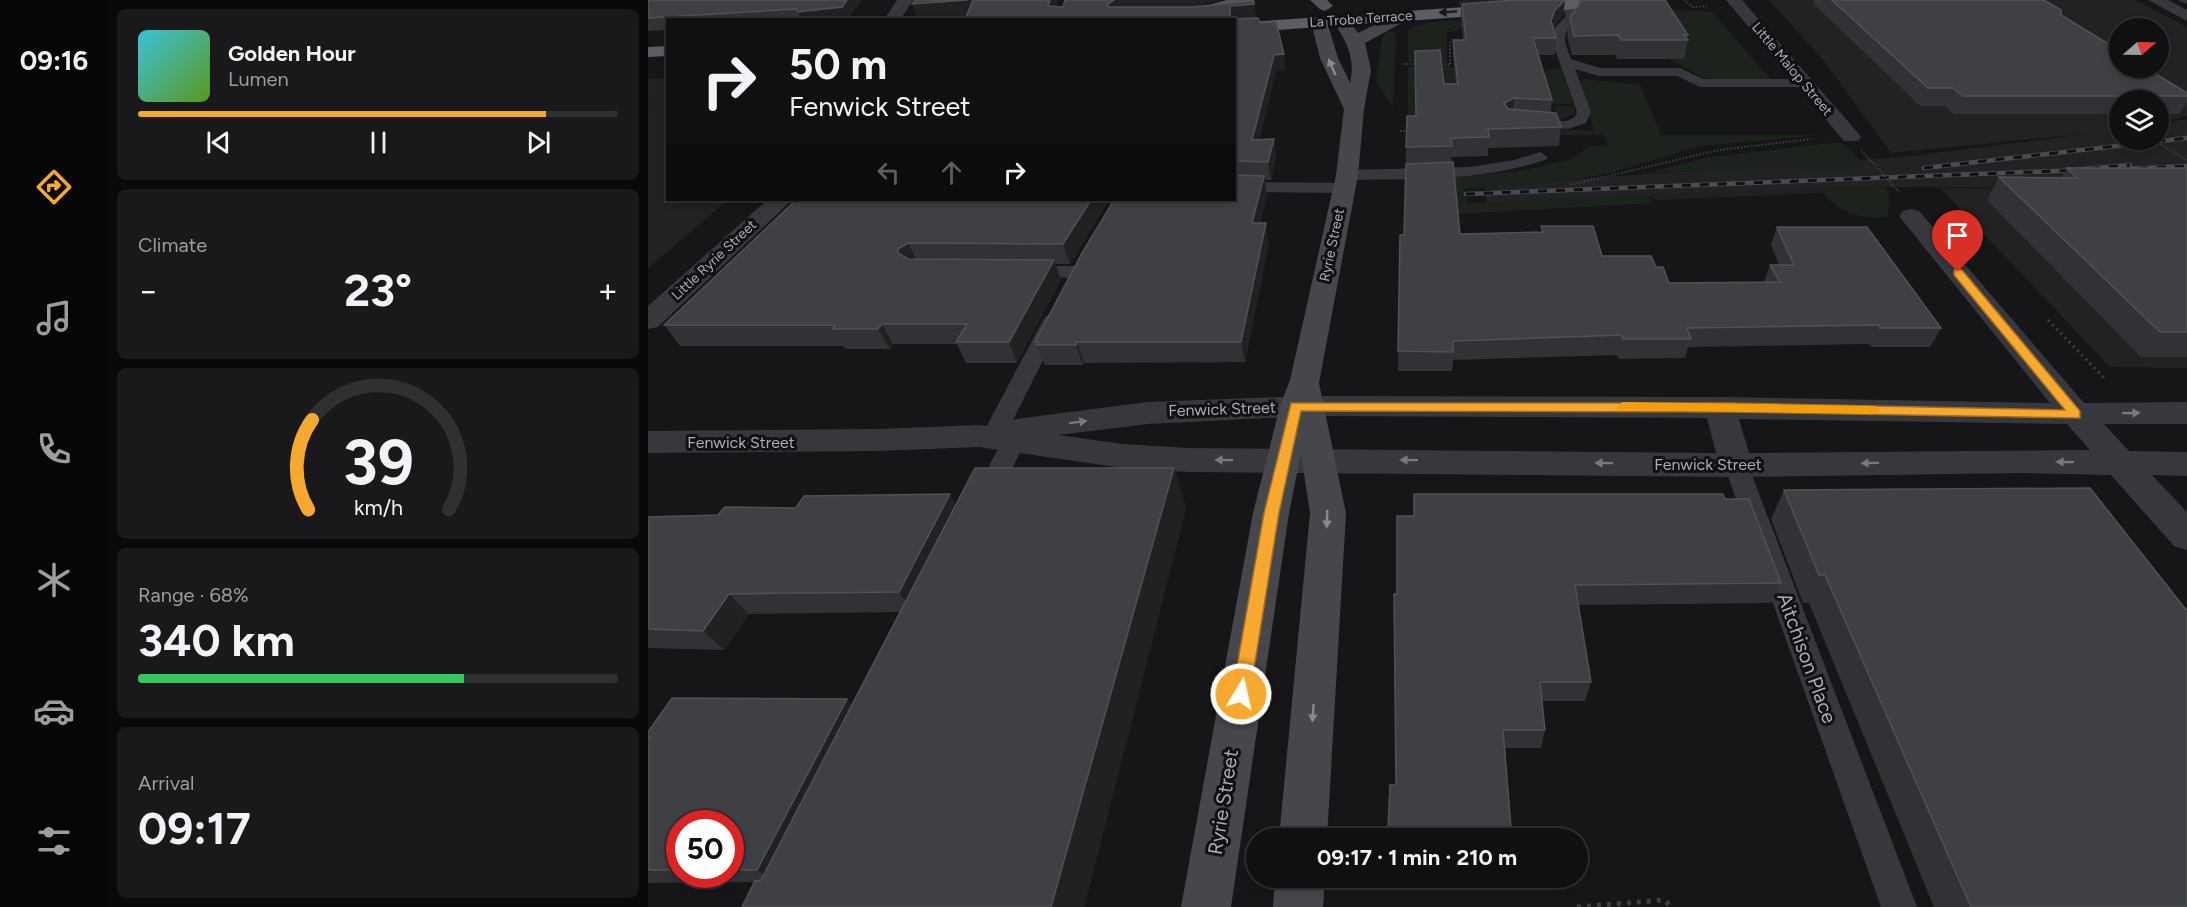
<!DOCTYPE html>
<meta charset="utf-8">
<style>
body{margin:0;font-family:Figtree,sans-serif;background:#19191b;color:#f1f3f6;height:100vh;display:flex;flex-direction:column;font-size:22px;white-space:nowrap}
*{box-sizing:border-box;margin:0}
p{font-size:20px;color:#9c9d9f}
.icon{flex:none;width:33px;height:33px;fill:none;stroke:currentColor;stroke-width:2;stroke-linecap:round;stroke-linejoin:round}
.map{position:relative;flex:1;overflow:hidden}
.details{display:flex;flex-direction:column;gap:9px;padding:9px;background:#09090a;width:540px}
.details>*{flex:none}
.banner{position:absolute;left:18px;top:18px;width:570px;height:183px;border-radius:0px;box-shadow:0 3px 9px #0003,0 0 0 2px #303032;background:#101012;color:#f1f3f6;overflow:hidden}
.needle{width:39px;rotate:70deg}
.buttons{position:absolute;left:1461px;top:18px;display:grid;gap:12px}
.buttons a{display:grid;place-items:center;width:60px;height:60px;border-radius:50%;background:#101012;box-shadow:0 3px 9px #0003,0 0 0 2px #303032;font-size:30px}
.speed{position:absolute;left:18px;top:810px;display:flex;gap:12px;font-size:30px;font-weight:700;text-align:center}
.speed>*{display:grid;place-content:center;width:78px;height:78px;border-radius:50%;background:#101012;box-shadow:0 3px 9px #0003,0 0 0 2px #303032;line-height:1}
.speed .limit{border:9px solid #d22;background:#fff;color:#111}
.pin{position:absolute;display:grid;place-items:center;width:51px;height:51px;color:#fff;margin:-62px -26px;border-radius:50% 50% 50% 0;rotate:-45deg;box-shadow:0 0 6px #0007}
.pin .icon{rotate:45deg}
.me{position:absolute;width:66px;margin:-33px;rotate:9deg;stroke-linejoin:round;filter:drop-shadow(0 0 4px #0008)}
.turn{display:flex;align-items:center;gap:21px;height:126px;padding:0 24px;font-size:27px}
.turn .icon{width:78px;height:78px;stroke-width:2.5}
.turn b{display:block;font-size:42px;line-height:51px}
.lanes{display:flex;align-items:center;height:57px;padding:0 24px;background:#0003;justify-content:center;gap:30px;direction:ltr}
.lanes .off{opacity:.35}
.big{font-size:45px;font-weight:700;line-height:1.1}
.details .tile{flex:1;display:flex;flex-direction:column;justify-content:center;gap:9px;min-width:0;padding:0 21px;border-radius:9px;background:#19191b}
.details .dial{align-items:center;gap:0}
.dial svg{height:156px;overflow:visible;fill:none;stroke:#303032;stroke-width:7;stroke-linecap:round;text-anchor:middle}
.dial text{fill:#f1f3f6;stroke:none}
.song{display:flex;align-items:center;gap:18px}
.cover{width:72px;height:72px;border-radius:9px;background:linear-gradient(135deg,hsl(190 70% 55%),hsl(90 70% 35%))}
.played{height:6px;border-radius:3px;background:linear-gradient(90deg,#f7a82f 85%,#303032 85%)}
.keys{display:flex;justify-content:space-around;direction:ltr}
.heat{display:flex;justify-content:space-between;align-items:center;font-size:33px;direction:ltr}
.charge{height:9px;border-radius:4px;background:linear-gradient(90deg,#34c759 68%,#303032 0)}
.trip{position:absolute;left:598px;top:828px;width:342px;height:60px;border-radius:30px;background:#101012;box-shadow:0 3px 9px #0003,0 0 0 2px #303032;font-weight:700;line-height:60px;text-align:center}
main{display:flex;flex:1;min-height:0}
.dock{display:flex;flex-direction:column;width:108px;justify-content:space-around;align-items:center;background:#060607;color:#9c9d9f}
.dock .icon{width:42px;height:42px}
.dock .selected{color:#f7a82f}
.dock b{font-size:27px;color:#f1f3f6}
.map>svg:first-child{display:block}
.built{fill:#222225;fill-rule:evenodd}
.green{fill:#1c231c}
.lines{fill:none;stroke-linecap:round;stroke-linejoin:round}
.path-far2{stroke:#3d3f44;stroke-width:2;stroke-dasharray:1.5 2;stroke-linecap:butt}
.path-far1{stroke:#3d3f44;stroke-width:3;stroke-dasharray:2 4;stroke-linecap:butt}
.path{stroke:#3d3f44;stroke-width:5;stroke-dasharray:4 6;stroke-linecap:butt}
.service{fill:#37383d;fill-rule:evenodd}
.minor{fill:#37383d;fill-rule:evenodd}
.tertiary{fill:#37383d;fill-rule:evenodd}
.secondary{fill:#45474d;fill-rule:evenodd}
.primary{fill:#53555c;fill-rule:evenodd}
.trunk{fill:#5b5e65;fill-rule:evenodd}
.rail-casing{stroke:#4a4c52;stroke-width:4.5}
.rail{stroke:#111113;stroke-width:3;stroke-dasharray:9;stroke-linecap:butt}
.path-bridge{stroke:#3d3f44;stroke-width:2;stroke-dasharray:1.5 2;stroke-linecap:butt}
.wall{fill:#323236;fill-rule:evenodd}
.shaded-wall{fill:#212124}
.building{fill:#3e4044;stroke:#4f5156;stroke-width:1.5}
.oneway{fill:#18191b}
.oneway2{fill:#858a93}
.oneway3{fill:#757981}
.route{fill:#f7a82f;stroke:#a16d1f;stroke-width:1.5}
.slow{fill:#f59e0b}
.labels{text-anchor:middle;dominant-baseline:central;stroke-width:6;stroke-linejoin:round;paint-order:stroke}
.far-street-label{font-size:14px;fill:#a7aeb8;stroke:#111113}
.street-label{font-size:16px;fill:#a7aeb8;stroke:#111113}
.near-street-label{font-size:20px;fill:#a7aeb8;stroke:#111113}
</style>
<main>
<nav class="dock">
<b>09:16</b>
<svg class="icon selected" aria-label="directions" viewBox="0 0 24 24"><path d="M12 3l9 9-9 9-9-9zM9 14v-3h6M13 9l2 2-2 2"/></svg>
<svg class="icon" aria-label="music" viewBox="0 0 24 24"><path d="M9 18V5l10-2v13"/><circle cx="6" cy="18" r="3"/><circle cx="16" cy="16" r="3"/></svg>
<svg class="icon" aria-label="phone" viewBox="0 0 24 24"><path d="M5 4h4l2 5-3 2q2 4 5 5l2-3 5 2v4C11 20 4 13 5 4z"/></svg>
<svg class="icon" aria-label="climate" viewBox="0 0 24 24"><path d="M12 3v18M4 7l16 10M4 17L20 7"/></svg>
<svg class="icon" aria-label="car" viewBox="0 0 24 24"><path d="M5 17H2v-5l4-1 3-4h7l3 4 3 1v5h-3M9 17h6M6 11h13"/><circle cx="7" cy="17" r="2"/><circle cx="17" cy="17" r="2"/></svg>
<svg class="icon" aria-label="filters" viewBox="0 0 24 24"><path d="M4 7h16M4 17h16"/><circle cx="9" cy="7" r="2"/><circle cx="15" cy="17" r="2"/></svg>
</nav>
<section class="details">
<div class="tile">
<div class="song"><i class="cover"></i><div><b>Golden Hour</b><p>Lumen</p></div></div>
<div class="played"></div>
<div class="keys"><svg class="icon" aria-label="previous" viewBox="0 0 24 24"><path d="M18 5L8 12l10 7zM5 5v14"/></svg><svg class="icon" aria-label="pause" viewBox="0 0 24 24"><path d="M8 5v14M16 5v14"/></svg><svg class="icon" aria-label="next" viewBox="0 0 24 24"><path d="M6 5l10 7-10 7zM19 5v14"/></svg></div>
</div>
<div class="tile"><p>Climate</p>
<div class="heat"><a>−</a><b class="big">23°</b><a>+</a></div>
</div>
<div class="tile dial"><svg viewBox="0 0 100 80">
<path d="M14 69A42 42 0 1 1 86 69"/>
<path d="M14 69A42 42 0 0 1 16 23" stroke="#f7a82f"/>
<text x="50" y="56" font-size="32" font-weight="700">39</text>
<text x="50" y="72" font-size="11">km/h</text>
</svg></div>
<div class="tile"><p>Range · 68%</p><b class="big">340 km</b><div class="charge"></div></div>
<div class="tile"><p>Arrival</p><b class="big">09:17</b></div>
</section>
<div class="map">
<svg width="1539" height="907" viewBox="0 0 1539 907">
<rect width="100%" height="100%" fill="#161618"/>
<g class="built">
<path d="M1121,0h366l52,27v89l-28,7 -1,-23h-38v40h38l1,-16 28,-5v65l-83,4 -200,-1 -418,16v-18l417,-28 191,-24 -203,20 -67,-92zM1472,28h38v40h-38z"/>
<polygon points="19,78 20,200 80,200 0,268 0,79"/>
<polygon points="1292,188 1539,190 1539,368 1462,367"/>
</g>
<g class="green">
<polygon points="1020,9 1064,12 1124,81 1059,80 1021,59"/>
<path d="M828,20l-6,6 -23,7v30l-39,-1v-31c15,-13 49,-9 68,-11z"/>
<polygon points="739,31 748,33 745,107 728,81 734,38"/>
<path d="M763,66h30l72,9 48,-7 12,36h-22l-31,-11 36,24 -1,-11h19l1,8 -18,7 -6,8 43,2 -13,-45v-7l59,6 21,50h160l-121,11 -93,28 -75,11 -68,4 4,14 414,-18 7,7 -1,25c-30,1 -44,-1 -65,-24l-166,7 -8,-3 2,6 -194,11 -7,-38 65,-4 53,-12 23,-14h17l-4,-11h-196v-68z"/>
<polygon points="1191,142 1203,151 1218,167 1166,171 1136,167 1001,173 1055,158"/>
</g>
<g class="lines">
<g class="path-far2">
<polyline points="1036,0 1045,7 1059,6"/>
<polyline points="755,64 770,64"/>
<polyline points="789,64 802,65 802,42"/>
<polyline points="752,131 763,131"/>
<polyline points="922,185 1071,150 1163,139"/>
</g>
<polyline class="path-far1" points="1400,320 1457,379"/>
<polyline class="path" points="929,907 1016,900 1024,907"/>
<g class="service">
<polygon points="1530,0 1539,0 1539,4"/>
<path d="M919,1l6,3 5,13c-16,20 -16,18 -7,42l29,9h80l23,11h102l7,4 -7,4h-105l-23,-11h-78l-24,-7 16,43 -5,11 -18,6 -46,-3 -2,-3 2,-3 44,1 9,-4 2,-5 -26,-74 4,-11 11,-11 -5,-12z"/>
<path d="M892,152l8,5 -3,3c-65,21 -130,19 -198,20l-8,-5 8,-5 123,-3 44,-7z"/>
<polygon points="586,182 696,183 704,188 696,193 586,192"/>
<polygon points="378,266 429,266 438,272 429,278 371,276 369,272"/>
<polygon points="405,314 412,316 415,320 358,434 366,432 374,434 378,440 347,504 338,506 329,504 325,497 355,439 347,441 339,439 335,433 395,320 398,316"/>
<polygon points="1088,456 1097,459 1100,465 1269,907 1233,907 1076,465 1079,459"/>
</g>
<g class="minor">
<polygon points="249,0 265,0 252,20 236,20"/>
<polygon points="1078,0 1094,0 1210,133 1213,137 1210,141 1196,141"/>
<polygon points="119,200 144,200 10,327 0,329 0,306"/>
<path d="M1263,209l8,2 165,192 103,-1v22h-83l25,27 58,1v24l-35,-1 35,37v38l-13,-4 -63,-71 -88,-2 -287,4 -548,-5 -65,-4 -144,-21 -101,4 -230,2v-22l230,-2 101,-4 22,3 4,-6 11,-3 132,-17 160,-6 412,1 330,6 -147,-182 -4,-5 4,-5zM660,416l399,2 9,35 -528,-5 -65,-4 -65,-9 90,-11zM1091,419l328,5 23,26 -341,3z"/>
</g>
<polygon class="tertiary" points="1500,0 1520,0 1539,10 1539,21"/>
<g class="secondary">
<path d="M755,11l8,5 -2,3 -44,24 6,27 -7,39 -6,66 -39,208 27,130 -19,325h-48l31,-325 -9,-59 -12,59 -58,394h-50l72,-394 27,-107 10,-26 46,-205 8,-66 -24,-51 -9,-36 8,-5 8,5 11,36 12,25c6,-26 -4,-43 -18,-63l2,-3h12l12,16z"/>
<polygon points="627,878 677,878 675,907 625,907"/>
</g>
<g class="primary">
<polygon points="579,0 605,0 602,3 544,19 536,14 538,11"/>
<polygon points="662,0 679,0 685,6 677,11 672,9"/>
</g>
<g class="trunk">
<polygon points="919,0 992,0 984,5 586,33 586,23"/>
<polygon points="20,46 20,56 0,57 0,47"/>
</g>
<g class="rail-casing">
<g id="rail">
<polyline points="1276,168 1539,138"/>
<polyline points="1473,169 1539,166"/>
<polyline points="1425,170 1482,165"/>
<polyline points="818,194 1434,170"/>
</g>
</g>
<use href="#rail" class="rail"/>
<g class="path-bridge">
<polyline points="1507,140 1539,161"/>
<polyline points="1213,150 1251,192"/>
</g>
</g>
<g class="wall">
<polygon points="0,0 214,0 199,19 192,20 20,20 20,30 0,31"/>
<polygon points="417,0 570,0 544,7 606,4 608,18 636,54 637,70 628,71 611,140 626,139 628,158 623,180 617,180 619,195 612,223 621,243 597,362 436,363 435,365 397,365 396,363 387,342 586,200 586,20 318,16 270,19 264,4 415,7"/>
<polygon points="811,0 917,0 915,15 905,27 908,38 907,55 890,55 904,100 903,112 913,127 911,146 840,148 840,156 803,157 812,234 893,232 893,226 954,256 1008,267 1021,283 1116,282 1122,265 1131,265 1123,245 1129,227 1293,328 1282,347 1223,347 1221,344 1040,347 1037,358 971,359 969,355 805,360 804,371 750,371 750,351 756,235 758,147 767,116 796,84 808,84 805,56 805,40 815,40 813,19 813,5 811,5"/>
<polygon points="932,0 1017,0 1040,35 1039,38 1040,40 1036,59 969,59 967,55 924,55 919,37 922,18 931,5"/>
<polygon points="1166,0 1396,0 1413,15 1539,93 1539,102 1531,114 1510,114 1510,100 1472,100 1472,114 1306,114 1297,106 1272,106 1165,3"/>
<polygon points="1419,168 1539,168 1539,357 1493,357 1339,200 1351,177 1413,178"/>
<polygon points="148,200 461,200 422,264 407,264 413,280 369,363 318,363 309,344 245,344 242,349 197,349 195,346 32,346 16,325"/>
<path d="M526,468l12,40 -102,399 -330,-25 -106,1v-140l1,-1 -1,-1v-9l204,-28 48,-92 -151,2 -25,36 -76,-2v-132l1,1 69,-2 78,-7 161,-4zM32,824h50v50h-50z"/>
<polygon points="1136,490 1539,907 1286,907 1161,603 1155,603 1123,519"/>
<polygon points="1077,499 1133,583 1123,603 930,605 943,682 937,701 894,701 897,730 893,748 857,748 863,828 861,838 741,838 740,828 748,785 749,594 766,516"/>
</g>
<g class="shaded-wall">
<polygon points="199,0 214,0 199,19 192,20 153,20 150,12"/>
<polygon points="320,0 334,0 325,16 270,19 264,4"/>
<polygon points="402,0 410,0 405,20 400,6"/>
<polygon points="466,0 570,0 541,8 463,20 459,5"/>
<polygon points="811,0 886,0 811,5"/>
<polygon points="917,0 915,15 905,25 901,37 903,21 907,10"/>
<polygon points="606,4 608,19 582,20 582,6"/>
<polygon points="636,54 637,70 628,71 607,158 604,140 626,55"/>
<polygon points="0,87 14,109 0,119"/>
<polygon points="866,98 864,116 856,103"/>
<polygon points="626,139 628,158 623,180 620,162"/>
<polygon points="616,176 619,195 607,243 604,223"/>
<polygon points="443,200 461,200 422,264 415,244"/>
<polygon points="618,223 621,243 597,362 593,342"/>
<polygon points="260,243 270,263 260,269 250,253 250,249"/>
<polygon points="406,260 413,280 369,363 361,342"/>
<polygon points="234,324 245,344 242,349 230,329"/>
<polygon points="429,342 436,363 435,365 428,345"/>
<polygon points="526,468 538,508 436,907 403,907"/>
<polygon points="302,494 314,515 265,612 251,592"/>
<polygon points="81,594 101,614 76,650 55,631"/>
<polygon points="199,699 214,714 129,882 109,870"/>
</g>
<g class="building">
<polygon points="0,0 199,0 194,7 150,12 148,9 0,18"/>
<polygon points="267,0 320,0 264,4"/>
<polygon points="325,0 402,0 400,6 415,7 417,0 466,0 459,5 461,7 544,7 606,1 606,4 582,6 582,19 610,18 612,23 628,22 636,54 626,55 604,140 626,139 620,162 586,161 586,20 317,20"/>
<polygon points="867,0 917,0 907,10 903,21 908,38 885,38 904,100 866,98 856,103 860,109 908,113 913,127 840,129 841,137 803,138 804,146 758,147 759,116 768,116 767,51 792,50 796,84 810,84 805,40 818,40 814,4"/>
<polygon points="934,0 1017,0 1040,35 1036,35 1040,40 973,40 970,35 926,36 922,18"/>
<polygon points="1184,0 1396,0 1413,10 1413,15 1472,51 1472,68 1498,68 1539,93 1539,96 1315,96 1305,88 1280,88"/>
<polygon points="805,162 812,234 895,232 893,226 945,226 954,256 1003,256 1008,267 1015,267 1021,283 1132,282 1122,265 1146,265 1129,227 1219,227 1293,328 1232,328 1231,325 1039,328 1043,339 975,339 973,335 805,341 805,352 750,351 752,235 756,235 758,164"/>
<polygon points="1419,168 1539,168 1539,332 1512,332 1351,177 1429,178"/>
<polygon points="586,175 616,176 604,223 618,223 593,342 429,342 428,345 389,345 390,342 387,342 434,253 466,200 586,200"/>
<polygon points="148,200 443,200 415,244 260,243 250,249 250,253 260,259 406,260 361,342 308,342 319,324 234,324 230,329 185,329 187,325 16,325"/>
<polygon points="327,468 526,468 403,907 94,907 107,881 113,880"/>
<polygon points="1442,488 1539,611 1539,907 1323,907 1177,575 1171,575 1136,490"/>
<polygon points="302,494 251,592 81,594 55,631 0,629 0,517 70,515 77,507 148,508 156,496"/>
<polygon points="766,494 1075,494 1077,499 1101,499 1133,583 927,585 943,682 892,682 897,730 855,730 863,828 740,828 742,785 748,785 746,594 749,594 749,516 766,516"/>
<polygon points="24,698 199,699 109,870 82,870 82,824 32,824 32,870 0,870 0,743 3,738 0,738 0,732"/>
</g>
<defs><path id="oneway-solid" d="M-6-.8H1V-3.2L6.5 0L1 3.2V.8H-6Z" transform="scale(1.5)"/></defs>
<use class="oneway" href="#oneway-solid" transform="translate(800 12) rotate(176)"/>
<g class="oneway2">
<use href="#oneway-solid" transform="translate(684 67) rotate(-113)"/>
<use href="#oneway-solid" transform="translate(679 519) rotate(92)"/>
<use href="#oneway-solid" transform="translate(665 713) rotate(94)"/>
</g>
<g class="oneway3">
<use href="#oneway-solid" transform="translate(1483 413) rotate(-1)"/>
<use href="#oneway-solid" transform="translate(430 422) rotate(-7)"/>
<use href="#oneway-solid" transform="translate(576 460) rotate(-179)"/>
<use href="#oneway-solid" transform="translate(761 460) rotate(-179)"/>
<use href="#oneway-solid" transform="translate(1417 462) rotate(-179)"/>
<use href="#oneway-solid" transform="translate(956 463) rotate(-179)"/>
<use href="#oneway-solid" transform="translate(1222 463) rotate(179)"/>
</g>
<polygon class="route" points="1310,269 1314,270 1432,411 1432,418 1086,412 653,411 631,513 602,694 599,700 593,702 587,700 584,694 616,513 643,403 1086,403 1417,410 1306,275 1306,270"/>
<polygon class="slow" points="975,402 1226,406 1233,410 1226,414 970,410 968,407"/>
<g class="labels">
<g class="far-street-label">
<text transform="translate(713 19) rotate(-4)">La Trobe Terrace</text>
<text transform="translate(1144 69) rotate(50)">Little Malop Street</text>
<text transform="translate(684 245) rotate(-78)">Ryrie Street</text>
<text transform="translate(66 260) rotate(-43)">Little Ryrie Street</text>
</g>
<g class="street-label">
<text transform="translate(574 409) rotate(-2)">Fenwick Street</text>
<text x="93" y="442">Fenwick Street</text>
<text x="1060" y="464">Fenwick Street</text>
</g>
<g class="near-street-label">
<text transform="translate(1159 658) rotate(70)">Aitchison Place</text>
<text transform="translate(575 802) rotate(-81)">Ryrie Street</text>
</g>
</g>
</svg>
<div class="buttons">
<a><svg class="needle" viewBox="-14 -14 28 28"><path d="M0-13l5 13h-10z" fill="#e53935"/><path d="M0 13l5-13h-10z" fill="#9c9d9f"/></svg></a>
<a><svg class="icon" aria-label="layers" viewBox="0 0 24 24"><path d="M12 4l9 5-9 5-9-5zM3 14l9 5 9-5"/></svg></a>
</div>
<div class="speed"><div class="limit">50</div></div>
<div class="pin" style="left:1310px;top:272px;background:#d93025"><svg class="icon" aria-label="arrive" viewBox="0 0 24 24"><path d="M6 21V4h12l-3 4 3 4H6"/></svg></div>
<svg class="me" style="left:593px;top:694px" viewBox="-20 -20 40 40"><circle r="17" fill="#f7a82f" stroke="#fff" stroke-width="3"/><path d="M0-11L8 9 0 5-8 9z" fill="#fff"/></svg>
<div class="trip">09:17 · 1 min · 210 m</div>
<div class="banner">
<div class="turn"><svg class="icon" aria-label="right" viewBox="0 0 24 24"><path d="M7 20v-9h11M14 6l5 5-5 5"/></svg><div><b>50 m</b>Fenwick Street</div></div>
<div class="lanes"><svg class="icon off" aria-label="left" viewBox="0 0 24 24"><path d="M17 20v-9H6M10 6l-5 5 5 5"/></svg><svg class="icon off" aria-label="ahead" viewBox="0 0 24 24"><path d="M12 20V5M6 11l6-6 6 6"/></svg><svg class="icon" aria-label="right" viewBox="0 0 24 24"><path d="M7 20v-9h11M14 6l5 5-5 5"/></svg></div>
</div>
</div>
</main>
